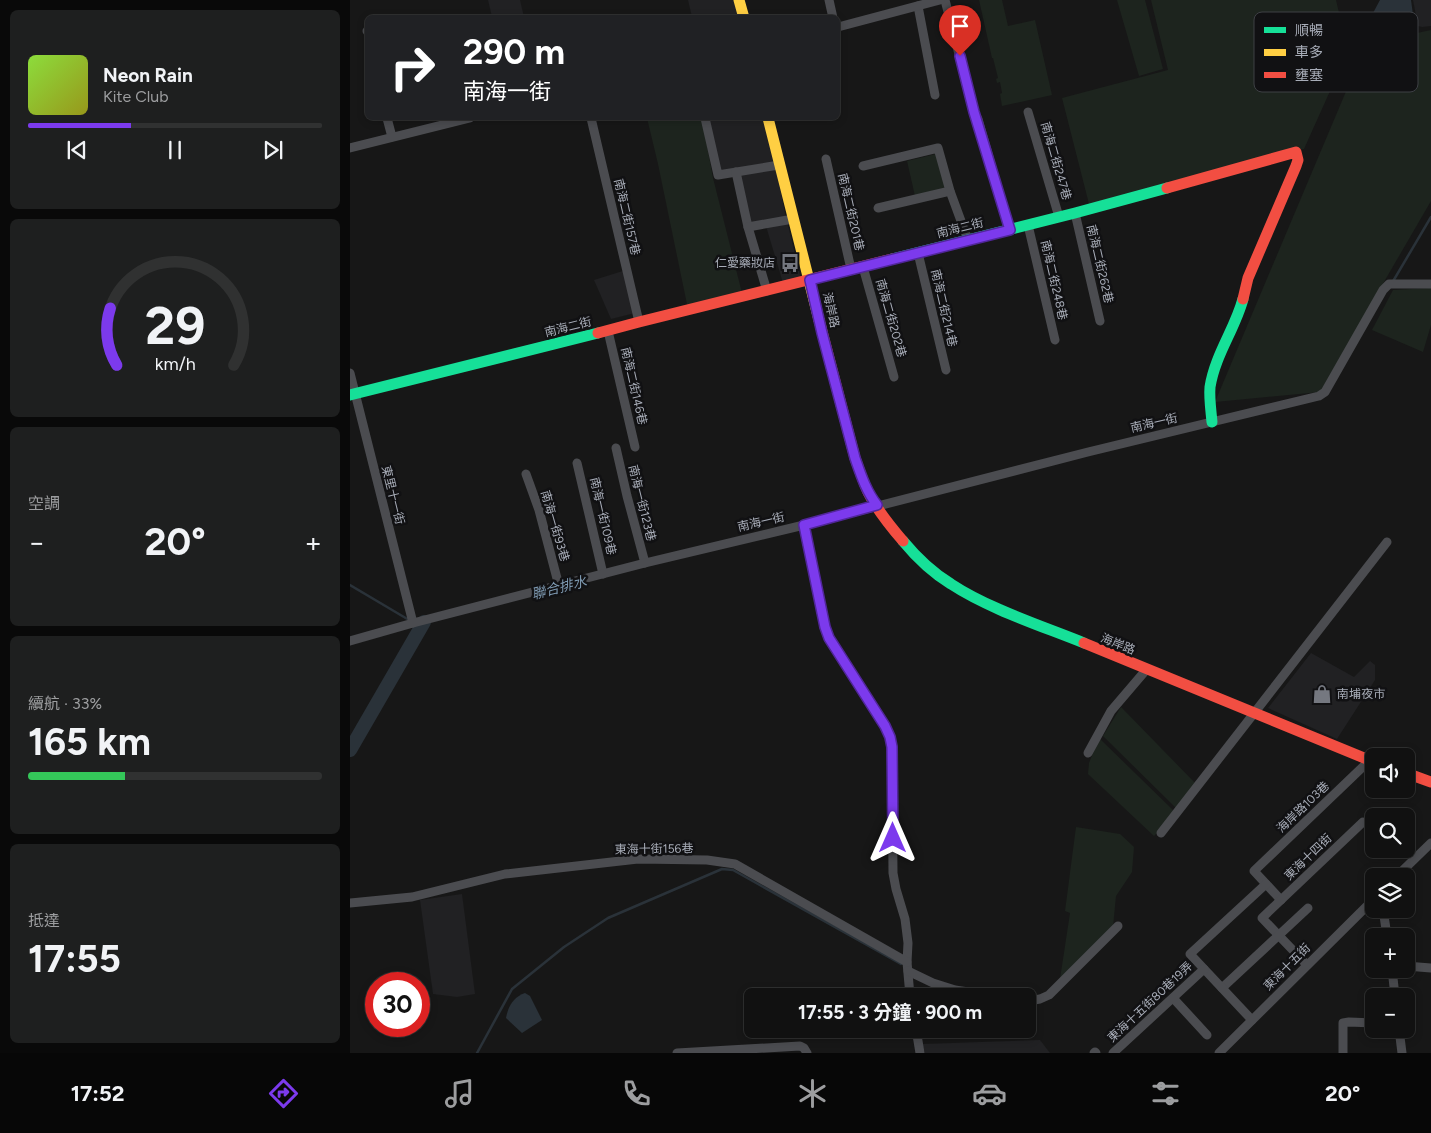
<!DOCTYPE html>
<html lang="zh-TW">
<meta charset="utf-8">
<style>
body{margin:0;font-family:Figtree,"Noto Sans TC",sans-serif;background:#1e1f1f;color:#f1f3f6;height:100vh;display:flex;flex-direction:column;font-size:19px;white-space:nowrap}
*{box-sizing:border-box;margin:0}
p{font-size:16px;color:#9c9d9f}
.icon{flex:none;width:28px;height:28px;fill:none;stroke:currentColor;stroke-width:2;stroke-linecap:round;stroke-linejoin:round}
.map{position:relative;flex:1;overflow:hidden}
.panel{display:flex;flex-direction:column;gap:10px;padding:10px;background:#090909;width:350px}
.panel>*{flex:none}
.banner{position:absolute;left:15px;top:15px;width:475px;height:105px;border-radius:8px;box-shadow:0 2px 8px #0003,0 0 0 1px #303131;background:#202124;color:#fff;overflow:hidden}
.tools{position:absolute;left:1015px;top:748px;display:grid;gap:10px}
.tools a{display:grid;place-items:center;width:50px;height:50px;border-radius:8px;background:#111;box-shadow:0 2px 8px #0003,0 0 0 1px #303131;font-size:25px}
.speed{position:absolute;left:15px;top:972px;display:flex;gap:10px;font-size:25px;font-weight:700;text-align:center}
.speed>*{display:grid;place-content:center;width:65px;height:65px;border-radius:50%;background:#111;box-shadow:0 2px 8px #0003,0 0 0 1px #303131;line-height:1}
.speed .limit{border:8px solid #d22;background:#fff;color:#111}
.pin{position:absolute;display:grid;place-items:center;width:42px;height:42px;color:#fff;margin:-51px -21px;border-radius:50% 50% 50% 0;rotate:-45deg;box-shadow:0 0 5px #0007}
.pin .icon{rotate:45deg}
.me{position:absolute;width:55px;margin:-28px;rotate:0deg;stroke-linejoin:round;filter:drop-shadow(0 0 4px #0008)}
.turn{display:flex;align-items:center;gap:18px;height:105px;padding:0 15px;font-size:22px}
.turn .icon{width:65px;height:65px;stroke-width:2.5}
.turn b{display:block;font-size:35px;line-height:42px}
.big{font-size:38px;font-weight:700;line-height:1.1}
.panel .card{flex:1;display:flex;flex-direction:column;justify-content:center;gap:8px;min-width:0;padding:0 18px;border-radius:8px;background:#1e1f1f}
.panel .dial{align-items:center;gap:0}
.dial svg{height:130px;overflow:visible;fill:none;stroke:#303131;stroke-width:7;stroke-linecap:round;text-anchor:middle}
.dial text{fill:#f1f3f6;stroke:none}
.song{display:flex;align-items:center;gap:15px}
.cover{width:60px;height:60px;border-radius:8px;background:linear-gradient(135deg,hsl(90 70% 55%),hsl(60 70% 35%))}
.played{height:5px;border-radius:2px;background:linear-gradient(90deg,#7c3aed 35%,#303131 35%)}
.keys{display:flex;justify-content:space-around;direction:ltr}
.heat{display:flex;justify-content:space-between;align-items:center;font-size:28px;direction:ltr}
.charge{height:8px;border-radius:4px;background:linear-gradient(90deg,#34c759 33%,#303131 0)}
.trip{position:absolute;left:394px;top:988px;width:292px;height:50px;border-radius:8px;background:#111;box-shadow:0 2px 8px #0003,0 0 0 1px #303131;font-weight:700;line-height:50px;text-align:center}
.menu{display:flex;height:80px;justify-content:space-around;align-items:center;background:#070707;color:#9c9d9f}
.menu .icon{width:35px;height:35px}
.menu .current{color:#7c3aed}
.menu b{font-size:22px;color:#f1f3f6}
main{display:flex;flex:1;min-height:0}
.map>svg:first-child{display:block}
.built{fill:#212123}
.green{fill:#1d241e}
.water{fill:#2a3239}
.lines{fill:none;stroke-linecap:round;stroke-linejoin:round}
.stream{stroke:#2a3239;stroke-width:2.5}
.river{stroke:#2a3239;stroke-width:14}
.street{stroke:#4b4c50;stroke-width:9}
.fast{stroke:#16e098;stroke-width:11}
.slow{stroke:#ffcf43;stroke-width:11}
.jam{stroke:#f24e42;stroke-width:11}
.route-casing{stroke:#51269a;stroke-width:12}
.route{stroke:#7c3aed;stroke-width:9}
.labels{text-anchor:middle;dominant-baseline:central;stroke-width:5;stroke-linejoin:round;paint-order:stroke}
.street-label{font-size:12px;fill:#a8adb8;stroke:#111113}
.poi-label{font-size:12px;fill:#a8adb8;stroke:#111113;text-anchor:end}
.water-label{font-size:14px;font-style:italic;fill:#7f9bb3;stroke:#111113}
.key{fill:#111113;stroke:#3e4045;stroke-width:1}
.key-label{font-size:14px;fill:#a8adb8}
</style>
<main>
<section class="panel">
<div class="card">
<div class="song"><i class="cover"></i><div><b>Neon Rain</b><p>Kite Club</p></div></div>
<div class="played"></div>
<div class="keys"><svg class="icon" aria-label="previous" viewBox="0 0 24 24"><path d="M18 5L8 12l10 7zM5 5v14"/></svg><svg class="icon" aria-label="pause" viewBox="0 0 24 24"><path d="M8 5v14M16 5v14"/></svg><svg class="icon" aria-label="next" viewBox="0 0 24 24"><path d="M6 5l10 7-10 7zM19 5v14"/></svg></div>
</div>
<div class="card dial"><svg viewBox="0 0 100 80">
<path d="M14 69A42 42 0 1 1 86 69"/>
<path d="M14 69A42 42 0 0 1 10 34" stroke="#7c3aed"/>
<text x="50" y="56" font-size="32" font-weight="700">29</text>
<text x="50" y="72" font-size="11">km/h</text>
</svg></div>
<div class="card"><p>空調</p>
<div class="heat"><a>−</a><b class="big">20°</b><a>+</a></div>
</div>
<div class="card"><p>續航 · 33%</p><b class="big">165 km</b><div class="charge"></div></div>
<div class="card"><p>抵達</p><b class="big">17:55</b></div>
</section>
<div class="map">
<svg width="1081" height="1053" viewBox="0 0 1081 1053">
<rect width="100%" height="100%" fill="#171717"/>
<g class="built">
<polygon points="138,0 170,0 174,17 142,17"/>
<polygon points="338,0 388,0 393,17 342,17"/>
<polygon points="1063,0 1081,0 1081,26 1072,27 1068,26"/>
<polygon points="357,118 415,118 427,164 370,173"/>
<polygon points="426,168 436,218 400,225 389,173"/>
<polygon points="437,221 451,279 433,283 416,226"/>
<polygon points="276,270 285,313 261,319 244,280"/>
<polygon points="961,653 1004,677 1020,661 1025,665 1025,680 987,739 918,708"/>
<polygon points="112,894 125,994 107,997 83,994 70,900"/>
<polygon points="690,1040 700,1053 575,1053 572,1044"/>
</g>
<g class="green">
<polygon points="629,0 652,0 658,26 685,20 702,95 652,106 650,94 652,93 650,82 647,83 646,79 648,78 643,58 642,58"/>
<polygon points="767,0 795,0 813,69 789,76"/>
<polygon points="801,0 986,0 998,51 954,149 890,163 739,204 712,98 818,70"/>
<polygon points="1081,30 1081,201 970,392 865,402 1016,44"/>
<polygon points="297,118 352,118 363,178 393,297 338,309 308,164"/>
<polygon points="586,154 596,187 565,196 557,161"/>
<polygon points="1081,288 1081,325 1073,352 1022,330 1043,290"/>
<polygon points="771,707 846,784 827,809 753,736"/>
<polygon points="749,738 826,813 804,836 738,774 739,763"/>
<polygon points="726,827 770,834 784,847 782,872 766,896 763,927 710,979 720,913 715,911"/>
</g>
<g class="water">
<polygon points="1030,0 1061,0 1064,22 1018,36 1017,31 1022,25 1023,13"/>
<path d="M175,993l5,3 12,24 -20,13 -16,-15c2,-11 7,-21 19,-25z"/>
</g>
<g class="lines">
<g class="stream">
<polyline points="1042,283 1081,217"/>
<polyline points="0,585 59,620"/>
<polyline points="127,1053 162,989 214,947 258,918 372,869 383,870 551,964"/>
</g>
<polyline class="river" points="0,750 74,622"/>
<g class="street">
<polyline points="479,0 483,18"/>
<polyline points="595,0 624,112 628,119 660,230"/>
<polyline points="568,6 585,95"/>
<polyline points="488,27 590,0"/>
<polyline points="17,31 18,32"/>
<polyline points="678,112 709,217"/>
<polyline points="37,118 42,137"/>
<polyline points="241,118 289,322"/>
<polyline points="355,118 368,175 429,165"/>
<polyline points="0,148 120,118"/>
<polyline points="476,159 501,269"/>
<polyline points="513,166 588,148 600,191 618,240"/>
<polyline points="386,172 398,227 417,291"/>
<polyline points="528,208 600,191"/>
<polyline points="725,213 750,321"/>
<polyline points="678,225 705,340"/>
<polyline points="398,227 443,219"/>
<polyline points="568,253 596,370"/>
<polyline points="513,267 544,377"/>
<polyline points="258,331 285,447"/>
<polyline points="0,373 63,623"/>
<polyline points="266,448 277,496 295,563"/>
<polyline points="227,463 253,574"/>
<polyline points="176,474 189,510 209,586"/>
<polyline points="454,525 475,627 479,638 535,726 540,737 542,747 543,873 546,889 555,919 558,943 557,962 560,996"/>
<polyline points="0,641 63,623 295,563 454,525 738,452 969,396 975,392 1033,290 1039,284 1081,284"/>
<polyline points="738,753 761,711 796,670"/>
<polyline points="811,833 1037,542"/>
<polyline points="1047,876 1081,843"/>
<polyline points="931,900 904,871 1020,760"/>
<polyline points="0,903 62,897 155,874 288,859 357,860 385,864 557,962"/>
<polyline points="1033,909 1037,936"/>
<polyline points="957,965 912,918 1013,822 1024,826"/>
<polyline points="1056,966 1081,968"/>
<polyline points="1042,969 1045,996"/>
<polyline points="558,971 583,983 605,990 645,996"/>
<polyline points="872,988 958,908"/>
<polyline points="823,998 857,1035"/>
<polyline points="678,1001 690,999 699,995 768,926"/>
<polyline points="902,1020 840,954 916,884"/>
<polyline points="566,1029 570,1053"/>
<polyline points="1049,1029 1052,1053"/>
<polyline points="327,1053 450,1046 454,1048 457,1053"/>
<polyline points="744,1053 745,1052 746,1053"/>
<polyline points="763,1053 854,969"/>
<polyline points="869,1053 1024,899"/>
<polyline points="993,1053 993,1023 999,1022 1024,1023"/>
</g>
<g class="fast">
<polyline points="542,259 725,213 817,188"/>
<polyline points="0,395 248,333"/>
<path d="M862,422c-1,-11 -3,-24 -2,-35 5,-32 25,-58 33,-88"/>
<path d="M553,541c14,17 30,32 48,43 38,25 91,42 133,59"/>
</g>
<g class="slow">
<polyline points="389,0 394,18"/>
<polyline points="418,118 469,320"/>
</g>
<g class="jam">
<polyline points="817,188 946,152 948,160 946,166 898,278 893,299"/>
<path d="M469,320l36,138c4,11 8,23 13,34 9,18 22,34 35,49"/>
<polyline points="248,333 289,322 542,259"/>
<polyline points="734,643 1024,762"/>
<polyline points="1056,773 1081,782"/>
</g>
</g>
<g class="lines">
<g class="route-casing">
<path id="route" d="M543,838l-1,-91 -2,-10 -5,-11 -56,-88 -4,-11 -21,-102 73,-20c-11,-14 -16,-30 -22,-47l-33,-125 -12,-53 200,-50 -36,-118 -14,-56"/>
</g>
<use href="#route" class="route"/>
</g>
<defs>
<g id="bus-bare" transform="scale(1.5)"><path d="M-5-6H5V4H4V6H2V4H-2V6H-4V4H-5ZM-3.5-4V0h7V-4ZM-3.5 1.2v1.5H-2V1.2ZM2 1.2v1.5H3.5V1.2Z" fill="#757880" stroke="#111113" stroke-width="2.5" paint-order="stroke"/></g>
<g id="shop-bare" transform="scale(1.5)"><path d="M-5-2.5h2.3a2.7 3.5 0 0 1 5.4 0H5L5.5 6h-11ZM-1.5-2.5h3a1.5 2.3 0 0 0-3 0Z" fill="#757880" stroke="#111113" stroke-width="2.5" paint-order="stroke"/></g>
</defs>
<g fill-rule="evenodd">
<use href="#bus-bare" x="440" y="263"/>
<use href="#shop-bare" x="972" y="694"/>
</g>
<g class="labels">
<g class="street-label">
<text transform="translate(706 161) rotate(74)">南海二街247巷</text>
<text transform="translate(501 212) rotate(77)">南海二街201巷</text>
<text transform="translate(277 217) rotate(77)">南海二街157巷</text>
<text transform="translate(610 228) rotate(-14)">南海二街</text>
<text transform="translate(750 264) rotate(77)">南海二街262巷</text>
<text transform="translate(704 280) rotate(77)">南海二街248巷</text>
<text transform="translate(594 308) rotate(77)">南海二街214巷</text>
<text transform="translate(481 310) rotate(77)">海岸路</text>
<text transform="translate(541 318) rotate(74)">南海二街202巷</text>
<text transform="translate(218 327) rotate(-14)">南海二街</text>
<text transform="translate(284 386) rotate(77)">南海二街146巷</text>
<text transform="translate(804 423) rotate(-13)">南海一街</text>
<text transform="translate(43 495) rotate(76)">東里十一街</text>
<text transform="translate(292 503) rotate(76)">南海一街123巷</text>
<text transform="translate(253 516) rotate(77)">南海一街109巷</text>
<text transform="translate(411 522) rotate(-13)">南海一街</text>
<text transform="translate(205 526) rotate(74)">南海一街93巷</text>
<text transform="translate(768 644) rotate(22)">海岸路</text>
<text transform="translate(953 807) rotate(-44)">海岸路103巷</text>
<text transform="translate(304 849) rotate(-1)">東海十街156巷</text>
<text transform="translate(958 857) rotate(-44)">東海十四街</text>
<text transform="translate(937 967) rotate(-45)">東海十五街</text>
<text transform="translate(800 1002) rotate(-43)">東海十五街80巷19弄</text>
</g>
<g class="poi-label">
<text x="425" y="263">仁愛藥妝店</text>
<text x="987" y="694" text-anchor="start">南埔夜市</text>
</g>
<g class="water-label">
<text transform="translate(209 588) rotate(-14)">聯合排水</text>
</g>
</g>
<rect x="904" y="12" width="164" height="80" rx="8" class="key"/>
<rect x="914" y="27" width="22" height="6" fill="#16e098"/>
<rect x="914" y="49" width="22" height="7" fill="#ffcf43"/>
<rect x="914" y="72" width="22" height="6" fill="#f24e42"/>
<g class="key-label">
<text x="945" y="35">順暢</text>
<text x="945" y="57">車多</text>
<text x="945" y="80">壅塞</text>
</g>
</svg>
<div class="tools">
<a><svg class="icon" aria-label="sound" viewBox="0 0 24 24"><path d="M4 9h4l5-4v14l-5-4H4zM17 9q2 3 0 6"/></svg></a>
<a><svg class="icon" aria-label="search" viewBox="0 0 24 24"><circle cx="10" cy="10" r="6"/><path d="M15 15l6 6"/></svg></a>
<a><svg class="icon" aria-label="layers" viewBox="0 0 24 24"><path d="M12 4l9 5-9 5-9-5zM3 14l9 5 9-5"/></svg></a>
<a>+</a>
<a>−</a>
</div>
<div class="speed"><div class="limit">30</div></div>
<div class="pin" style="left:610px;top:56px;background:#d93025"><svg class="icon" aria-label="arrive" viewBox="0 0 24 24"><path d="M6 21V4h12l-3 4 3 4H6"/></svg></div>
<svg class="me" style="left:543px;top:838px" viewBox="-20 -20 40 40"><path d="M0-17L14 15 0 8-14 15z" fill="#7c3aed" stroke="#fff" stroke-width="4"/></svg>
<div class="trip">17:55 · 3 分鐘 · 900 m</div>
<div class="banner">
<div class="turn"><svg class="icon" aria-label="right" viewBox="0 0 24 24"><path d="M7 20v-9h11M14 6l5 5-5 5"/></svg><div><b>290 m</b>南海一街</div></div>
</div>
</div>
</main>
<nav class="menu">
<b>17:52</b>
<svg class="icon current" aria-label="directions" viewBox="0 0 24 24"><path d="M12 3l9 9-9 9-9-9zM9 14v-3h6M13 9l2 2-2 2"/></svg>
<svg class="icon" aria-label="music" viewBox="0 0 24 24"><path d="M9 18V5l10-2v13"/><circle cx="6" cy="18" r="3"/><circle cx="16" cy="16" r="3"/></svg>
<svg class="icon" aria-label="phone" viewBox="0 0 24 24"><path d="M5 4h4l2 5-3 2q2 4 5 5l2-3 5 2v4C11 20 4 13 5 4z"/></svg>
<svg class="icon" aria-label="climate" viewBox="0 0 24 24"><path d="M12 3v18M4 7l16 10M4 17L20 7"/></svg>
<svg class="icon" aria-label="car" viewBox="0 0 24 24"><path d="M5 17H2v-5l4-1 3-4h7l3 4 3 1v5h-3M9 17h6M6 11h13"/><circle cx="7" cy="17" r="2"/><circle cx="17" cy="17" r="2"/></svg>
<svg class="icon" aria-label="filters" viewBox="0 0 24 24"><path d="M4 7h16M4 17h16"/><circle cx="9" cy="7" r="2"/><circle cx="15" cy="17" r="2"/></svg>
<b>20°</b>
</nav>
